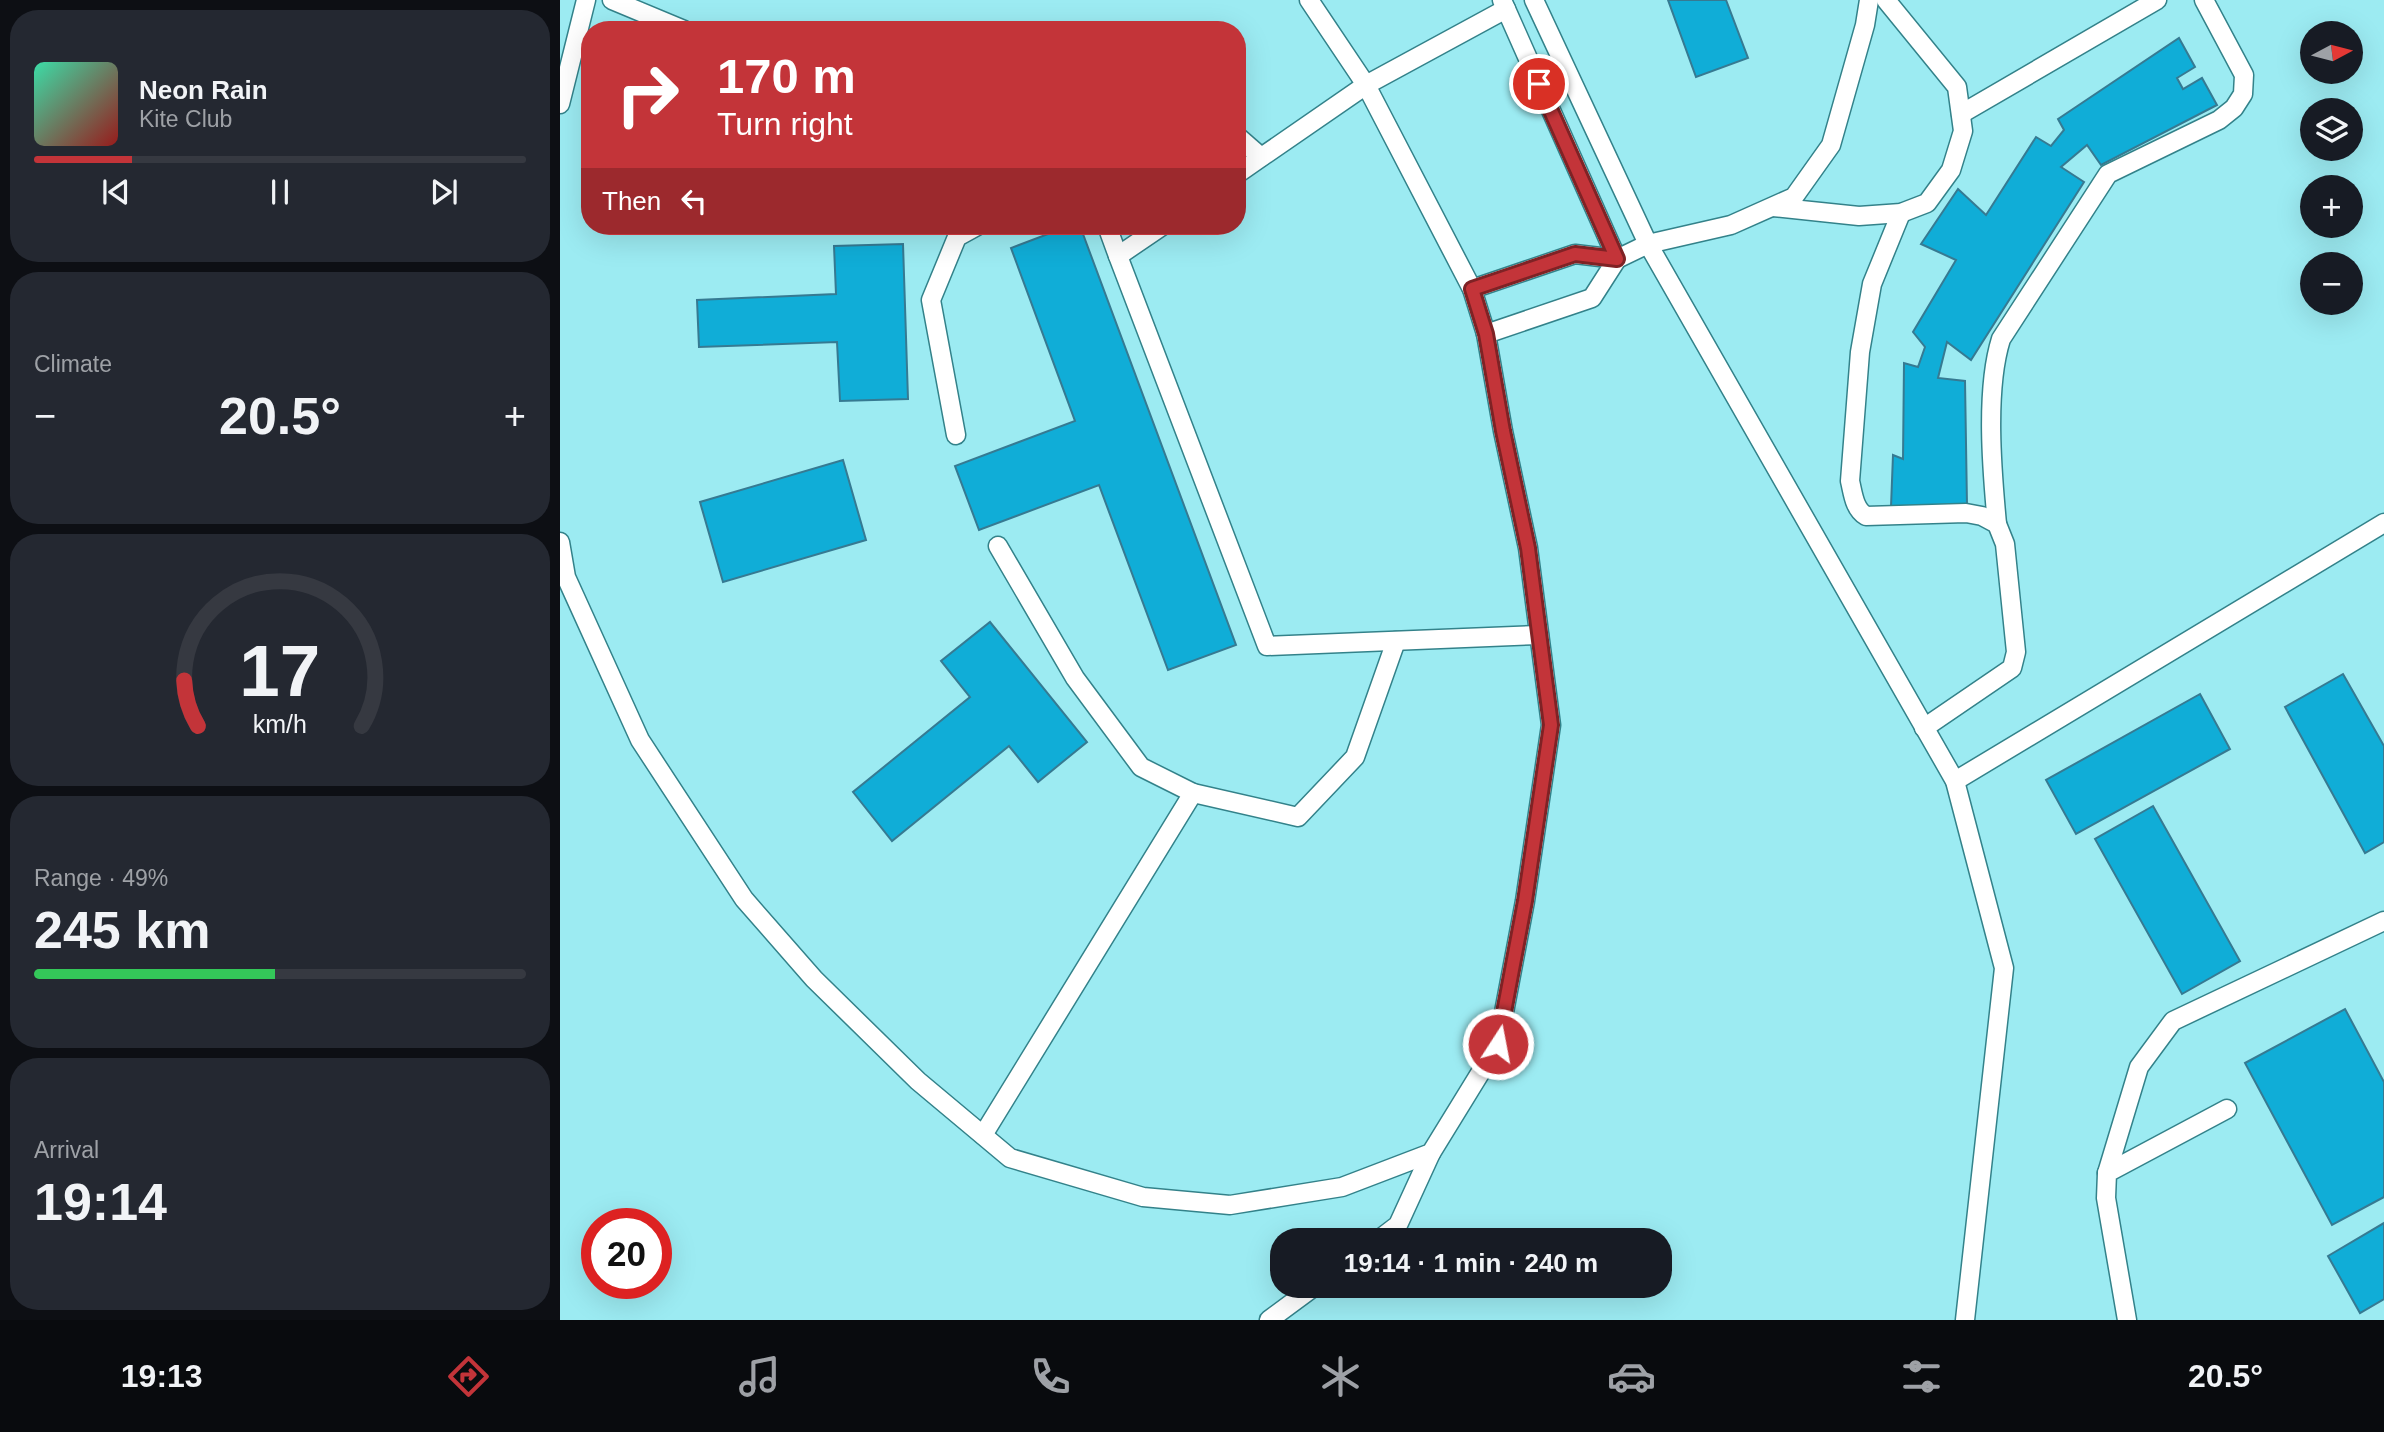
<!DOCTYPE html>
<meta charset="utf-8">
<style>
body{margin:0;font-family:Arial,sans-serif;background:#242831;color:#f1f3f6;height:100vh;display:flex;flex-direction:column;font-size:26px;white-space:nowrap}
*{box-sizing:border-box;margin:0}
p{font-size:23px;color:#9ea1a6}
.icon{flex:none;width:38px;height:38px;fill:none;stroke:currentColor;stroke-width:2;stroke-linecap:round;stroke-linejoin:round}
.map{position:relative;flex:1;overflow:hidden}
.panel{display:flex;flex-direction:column;gap:10px;padding:10px;background:#0d0f14;width:560px}
.panel>*{flex:none}
.banner{position:absolute;left:21px;top:21px;width:665px;height:214px;border-radius:28px;box-shadow:0 7px 28px #0002;background:#c33439;color:#fff;overflow:hidden}
.needle{width:46px;rotate:83deg}
.buttons{position:absolute;left:1740px;top:21px;display:grid;gap:14px}
.buttons a{display:grid;place-items:center;width:63px;height:63px;border-radius:50%;background:#171b24;box-shadow:0 7px 28px #0002;font-size:35px}
.speed{position:absolute;left:21px;top:1208px;display:flex;gap:14px;font-size:35px;font-weight:700;text-align:center}
.speed>*{display:grid;place-content:center;width:91px;height:91px;border-radius:50%;background:#171b24;box-shadow:0 7px 28px #0002;line-height:1}
.speed .limit{border:10px solid #d22;background:#fff;color:#111}
.pin{position:absolute;display:grid;place-items:center;width:60px;height:60px;color:#fff;margin:-30px;border:4px solid #fff;border-radius:50%;box-shadow:0 2px 7px #0007}
.me{position:absolute;width:77px;margin:-38px;rotate:11deg;stroke-linejoin:round;filter:drop-shadow(0 0 5px #0008)}
.turn{display:flex;align-items:center;gap:24px;height:147px;padding:0 21px;font-size:32px}
.turn .icon{width:91px;height:91px;stroke-width:2.5}
.turn b{display:block;font-size:49px;line-height:60px}
.then{display:flex;align-items:center;height:66px;padding:0 21px;background:#0003;gap:14px;font-size:26px}
.big{font-size:52px;font-weight:700;line-height:1.1}
.panel .card{flex:1;display:flex;flex-direction:column;justify-content:center;gap:10px;min-width:0;padding:0 24px;border-radius:28px;background:#242831}
.panel .dial{align-items:center;gap:0}
.dial svg{height:182px;overflow:visible;fill:none;stroke:#363941;stroke-width:7;stroke-linecap:round;text-anchor:middle}
.dial text{fill:#f1f3f6;stroke:none}
.song{display:flex;align-items:center;gap:21px}
.cover{width:84px;height:84px;border-radius:10px;background:linear-gradient(135deg,hsl(160 70% 55%),hsl(0 70% 35%))}
.played{height:7px;border-radius:4px;background:linear-gradient(90deg,#c33439 20%,#363941 20%)}
.keys{display:flex;justify-content:space-around;direction:ltr}
.heat{display:flex;justify-content:space-between;align-items:center;font-size:38px;direction:ltr}
.charge{height:10px;border-radius:5px;background:linear-gradient(90deg,#34c759 49%,#363941 0)}
.trip{position:absolute;left:710px;top:1228px;width:402px;height:70px;border-radius:28px;background:#171b24;box-shadow:0 7px 28px #0002;font-weight:700;line-height:70px;text-align:center}
.tabs{display:flex;height:112px;justify-content:space-around;align-items:center;background:#090b0e;color:#9ea1a6}
.tabs .icon{width:49px;height:49px}
.tabs .active{color:#c33439}
.tabs b{font-size:32px;color:#f1f3f6}
main{display:flex;flex:1;min-height:0}
.map>svg:first-child{display:block}
.building{fill:#10add7;stroke:#367a92;stroke-width:2}
.lines{fill:none;stroke-linecap:round;stroke-linejoin:round}
.lane-casing{stroke:#33828a;stroke-width:21}
.lane{stroke:#fff;stroke-width:18}
.route-casing{stroke:#7f2225;stroke-width:18}
.route{stroke:#c33439;stroke-width:12}
</style>
<main>
<section class="panel">
<div class="card">
<div class="song"><i class="cover"></i><div><b>Neon Rain</b><p>Kite Club</p></div></div>
<div class="played"></div>
<div class="keys"><svg class="icon" aria-label="previous" viewBox="0 0 24 24"><path d="M18 5L8 12l10 7zM5 5v14"/></svg><svg class="icon" aria-label="pause" viewBox="0 0 24 24"><path d="M8 5v14M16 5v14"/></svg><svg class="icon" aria-label="next" viewBox="0 0 24 24"><path d="M6 5l10 7-10 7zM19 5v14"/></svg></div>
</div>
<div class="card"><p>Climate</p>
<div class="heat"><a>−</a><b class="big">20.5°</b><a>+</a></div>
</div>
<div class="card dial"><svg viewBox="0 0 100 80">
<path d="M14 69A42 42 0 1 1 86 69"/>
<path d="M14 69A42 42 0 0 1 8 49" stroke="#c33439"/>
<text x="50" y="56" font-size="32" font-weight="700">17</text>
<text x="50" y="72" font-size="11">km/h</text>
</svg></div>
<div class="card"><p>Range · 49%</p><b class="big">245 km</b><div class="charge"></div></div>
<div class="card"><p>Arrival</p><b class="big">19:14</b></div>
</section>
<div class="map">
<svg width="1824" height="1320" viewBox="0 0 1824 1320">
<rect width="100%" height="100%" fill="#9cebf2"/>
<g class="building">
<polygon points="1108,0 1166,0 1188,58 1136,77"/>
<polygon points="1619,38 1635,67 1617,78 1623,89 1642,78 1657,105 1541,165 1527,145 1501,167 1524,182 1411,360 1387,342 1378,378 1405,381 1407,506 1331,507 1333,455 1343,459 1344,363 1358,367 1365,347 1353,332 1396,260 1361,244 1398,189 1426,215 1476,137 1491,146 1504,130 1498,119"/>
<polygon points="509,226 520,226 676,645 608,670 539,485 419,530 395,466 515,421 451,248"/>
<polygon points="343,244 348,399 280,401 277,342 139,347 137,300 276,294 274,246"/>
<polygon points="283,460 306,540 163,582 140,502"/>
<polygon points="430,622 527,742 478,782 449,746 332,841 293,792 410,697 381,661"/>
<polygon points="1783,674 1824,746 1824,842 1805,853 1725,707"/>
<polygon points="1640,694 1670,749 1516,834 1486,780"/>
<polygon points="1593,806 1680,961 1622,994 1535,839"/>
<polygon points="1785,1009 1824,1082 1824,1197 1772,1225 1685,1063"/>
<polygon points="1824,1223 1824,1299 1800,1313 1768,1256"/>
</g>
<g class="lines">
<g class="lane-casing">
<g id="lane">
<polyline points="52,0 124,30"/>
<polyline points="942,0 1057,259 1088,244 1171,225 1234,197 1271,145 1305,25 1309,0"/>
<polyline points="974,0 1088,244 1395,781 1444,968 1405,1320"/>
<polyline points="0,104 26,0"/>
<polyline points="1401,114 1597,0"/>
<polyline points="677,136 701,157"/>
<polyline points="677,174 806,85 946,9"/>
<polyline points="1213,207 1299,216 1341,213 1367,203 1391,170 1403,131 1397,87 1326,0"/>
<path d="M1341,213l-29,71 -12,68 -10,129c3,12 4,28 16,35l100,-3 16,3 15,8 8,20 11,108 -4,16 -88,60"/>
<polyline points="547,226 558,256"/>
<polyline points="602,226 558,256 707,646 979,635"/>
<polyline points="912,289 1015,254 1057,259 1032,298 926,334"/>
<polyline points="396,435 371,300 397,237 417,226"/>
<path d="M1437,524c-5,-53 -12,-134 4,-185l107,-165 111,-54 15,-12 9,-14 1,-19 -40,-75"/>
<polyline points="0,542 6,577 80,740 184,899 254,979 358,1081 450,1158 583,1197 670,1205 782,1187 871,1153 938,1044 965,901 991,725 968,548 943,431 926,334 912,289 806,85 749,0"/>
<polyline points="438,546 515,678 581,767 633,793 738,817 795,757 836,641"/>
<polyline points="1395,781 1824,523"/>
<polyline points="423,1135 633,793"/>
<polyline points="1547,1173 1579,1067 1613,1021 1824,921"/>
<polyline points="817,1241 838,1225 871,1153"/>
<polyline points="709,1320 755,1286"/>
<polyline points="1567,1320 1546,1198 1547,1173 1667,1109"/>
</g>
</g>
<use href="#lane" class="lane"/>
</g>
<g class="lines">
<g class="route-casing">
<polyline id="route" points="938,1044 965,901 991,725 968,548 943,431 926,334 912,289 1015,254 1057,259 979,84"/>
</g>
<use href="#route" class="route"/>
</g>
</svg>
<div class="buttons">
<a><svg class="needle" viewBox="-14 -14 28 28"><path d="M0-13l5 13h-10z" fill="#e53935"/><path d="M0 13l5-13h-10z" fill="#9ea1a6"/></svg></a>
<a><svg class="icon" aria-label="layers" viewBox="0 0 24 24"><path d="M12 4l9 5-9 5-9-5zM3 14l9 5 9-5"/></svg></a>
<a>+</a>
<a>−</a>
</div>
<div class="speed"><div class="limit">20</div></div>
<div class="pin" style="left:979px;top:84px;background:#d93025"><svg class="icon" aria-label="arrive" viewBox="0 0 24 24"><path d="M6 21V4h12l-3 4 3 4H6"/></svg></div>
<svg class="me" style="left:938px;top:1044px" viewBox="-20 -20 40 40"><circle r="17" fill="#c33439" stroke="#fff" stroke-width="3"/><path d="M0-11L8 9 0 5-8 9z" fill="#fff"/></svg>
<div class="trip">19:14 · 1 min · 240 m</div>
<div class="banner">
<div class="turn"><svg class="icon" aria-label="right" viewBox="0 0 24 24"><path d="M7 20v-9h11M14 6l5 5-5 5"/></svg><div><b>170 m</b>Turn right</div></div>
<div class="then">Then<svg class="icon" aria-label="left" viewBox="0 0 24 24"><path d="M17 20v-9H6M10 6l-5 5 5 5"/></svg></div>
</div>
</div>
</main>
<nav class="tabs">
<b>19:13</b>
<svg class="icon active" aria-label="directions" viewBox="0 0 24 24"><path d="M12 3l9 9-9 9-9-9zM9 14v-3h6M13 9l2 2-2 2"/></svg>
<svg class="icon" aria-label="music" viewBox="0 0 24 24"><path d="M9 18V5l10-2v13"/><circle cx="6" cy="18" r="3"/><circle cx="16" cy="16" r="3"/></svg>
<svg class="icon" aria-label="phone" viewBox="0 0 24 24"><path d="M5 4h4l2 5-3 2q2 4 5 5l2-3 5 2v4C11 20 4 13 5 4z"/></svg>
<svg class="icon" aria-label="climate" viewBox="0 0 24 24"><path d="M12 3v18M4 7l16 10M4 17L20 7"/></svg>
<svg class="icon" aria-label="car" viewBox="0 0 24 24"><path d="M5 17H2v-5l4-1 3-4h7l3 4 3 1v5h-3M9 17h6M6 11h13"/><circle cx="7" cy="17" r="2"/><circle cx="17" cy="17" r="2"/></svg>
<svg class="icon" aria-label="filters" viewBox="0 0 24 24"><path d="M4 7h16M4 17h16"/><circle cx="9" cy="7" r="2"/><circle cx="15" cy="17" r="2"/></svg>
<b>20.5°</b>
</nav>
